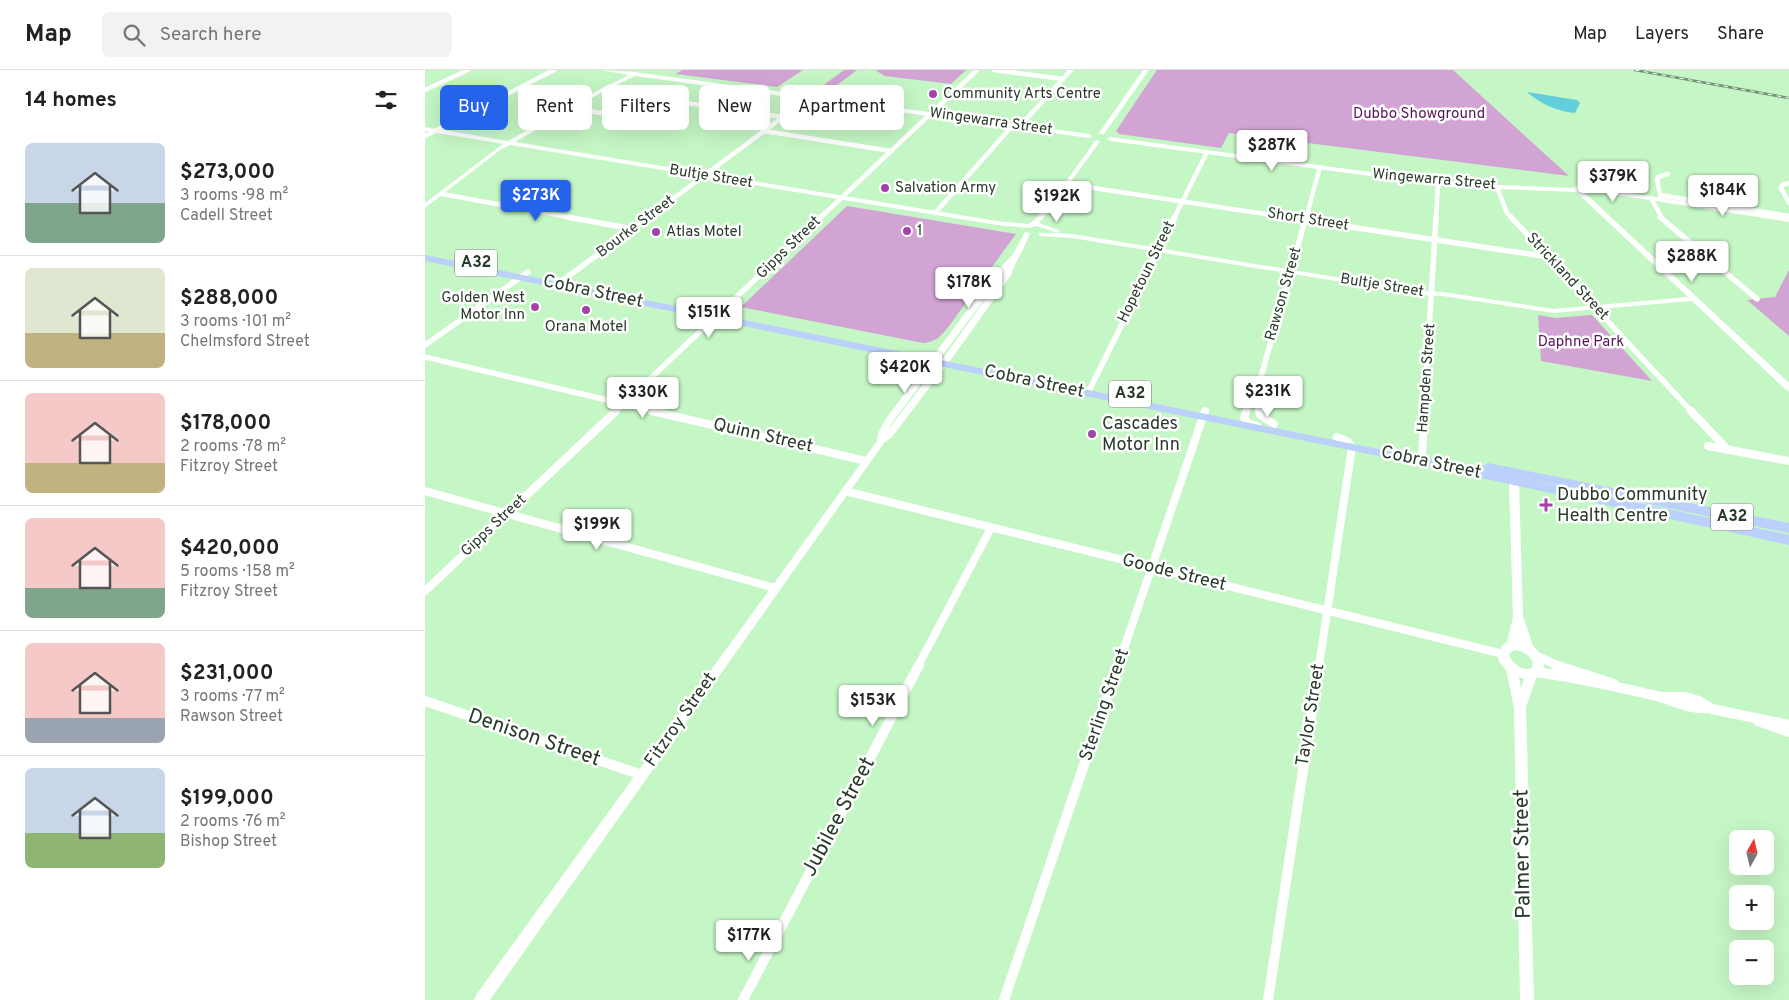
<!DOCTYPE html>
<meta charset="utf-8">
<style>
:root{--surface:#fff;--page:#f2f2f2;--text:#222;--muted:#767676;--line:#e0e0e0;--accent:#2563eb}
body{margin:0;font-family:Overpass,sans-serif;background:var(--page);color:var(--text);height:100vh;display:flex;flex-direction:column;font-size:19px;white-space:nowrap}
*{box-sizing:border-box;margin:0}
p{font-size:16px;color:var(--muted)}
.icon{flex:none;width:28px;height:28px;fill:none;stroke:currentColor;stroke-width:2;stroke-linecap:round;stroke-linejoin:round}
.map{position:relative;flex:1;overflow:hidden}
.sheet{display:flex;flex-direction:column;background:var(--surface);width:425px}
.sheet>*{flex:none}
.hud{position:absolute;left:15px;top:15px;width:475px;height:45px;display:flex;gap:10px}
.needle{width:32px;rotate:8deg}
.tools{position:absolute;left:1304px;top:760px;display:grid;gap:10px}
.tools a{display:grid;place-items:center;width:45px;height:45px;border-radius:8px;background:var(--surface);box-shadow:0 5px 20px #0002;font-size:25px}
.price{position:absolute;translate:-50% -42px;padding:0 11px;border-radius:5px;background:#fff;color:#222;font-size:16px;line-height:32px;filter:drop-shadow(0 1px 2px #0008)}
.price::after{content:'';position:absolute;left:50%;top:30px;width:15px;height:11px;margin-left:-8px;background:inherit;clip-path:polygon(0 0,100% 0,50% 100%)}
.price.active{background:var(--accent);color:#fff}
ul{padding:0;list-style:none}
li{display:flex;align-items:center;gap:15px;height:125px;padding:0 25px}
li+li{border-top:1px solid var(--line)}
li span{display:grid;place-items:center;flex:none;width:140px;height:100px;border-radius:8px;color:#555}
li>.icon{margin-inline-start:auto}
span .icon{width:60px;height:60px;fill:#fffc;stroke-width:1}
li b{font-size:21px}
h2{display:flex;justify-content:space-between;align-items:center;height:60px;padding:0 25px;font-size:21px}
.pill{padding:0 18px;border-radius:8px;background:var(--surface);box-shadow:0 5px 20px #0002;font-size:18px;line-height:45px}
.pill.active{background:var(--accent);color:#fff}
header{display:flex;align-items:center;gap:30px;box-sizing:border-box;height:70px;padding:0 25px;background:var(--surface);border-bottom:1px solid var(--line)}
header strong{font-size:24px}
nav{display:flex;gap:28px;margin-inline-start:auto;font-size:18px}
.search{width:350px;height:45px;background:var(--page);display:flex;align-items:center;gap:12px;box-sizing:border-box;padding:0 18px;border-radius:8px;color:var(--muted);font-size:19px}
main{display:flex;flex:1;min-height:0}
.map>svg:first-child{display:block}
.green{fill:#d2a4d4}
.water{fill:#61cfdb}
.lines{fill:none;stroke-linecap:round;stroke-linejoin:round}
.minor-far3{stroke:#fff;stroke-width:4.5}
.minor-far2{stroke:#fff;stroke-width:5.5}
.minor-far1{stroke:#fff;stroke-width:8}
.minor{stroke:#fff;stroke-width:10}
.tertiary{fill:#fff;fill-rule:evenodd}
.trunk{fill:#bbd0fa;fill-rule:evenodd}
.rail-casing{stroke:#719372;stroke-width:2.5}
.rail{stroke:#fff;stroke-width:1;stroke-dasharray:4.5;stroke-linecap:butt}
.poi-dot{fill:#a343aa;stroke:#fff;stroke-width:2}
.labels{text-anchor:middle;dominant-baseline:central;stroke-width:5;stroke-linejoin:round;paint-order:stroke}
.far-poi-label{font-size:15px;fill:#283c29;stroke:#fff;text-anchor:start}
.far-park-label{font-size:15px;fill:#56145b;stroke:#fff}
.far-street-label{font-size:15px;fill:#283c29;stroke:#fff}
.shield{fill:#fff;stroke:#687669;stroke-width:1}
.shield-label{font-size:16px;font-weight:bold;fill:#283c29}
.street-label{font-size:18px;fill:#283c29;stroke:#fff}
.poi-label{font-size:18px;fill:#283c29;stroke:#fff;text-anchor:start}
.near-street-label{font-size:21px;fill:#283c29;stroke:#fff}
</style>
<header>
<strong>Map</strong>
<div class="search"><svg class="icon" aria-label="search" viewBox="0 0 24 24"><circle cx="10" cy="10" r="6"/><path d="M15 15l6 6"/></svg>Search here</div>
<nav><a>Map</a><a>Layers</a><a>Share</a></nav>
</header>
<main>
<section class="sheet">
<h2>14 homes<svg class="icon" aria-label="filters" viewBox="0 0 24 24"><path d="M4 7h16M4 17h16"/><circle cx="9" cy="7" r="2"/><circle cx="15" cy="17" r="2"/></svg></h2>
<ul>
<li><span style="background:linear-gradient(#c9d6e8 60%,#7fa58c 0)"><svg class="icon" aria-label="home" viewBox="0 0 24 24"><path d="M3 11l9-7 9 7M6 9v11h12V9"/></svg></span><div><b>$273,000</b><p>3 rooms · 98 m²</p><p>Cadell Street</p></div></li>
<li><span style="background:linear-gradient(#dfe7d0 65%,#c2b280 0)"><svg class="icon" aria-label="home" viewBox="0 0 24 24"><path d="M3 11l9-7 9 7M6 9v11h12V9"/></svg></span><div><b>$288,000</b><p>3 rooms · 101 m²</p><p>Chelmsford Street</p></div></li>
<li><span style="background:linear-gradient(#f6c9c9 70%,#c2b280 0)"><svg class="icon" aria-label="home" viewBox="0 0 24 24"><path d="M3 11l9-7 9 7M6 9v11h12V9"/></svg></span><div><b>$178,000</b><p>2 rooms · 78 m²</p><p>Fitzroy Street</p></div></li>
<li><span style="background:linear-gradient(#f6c9c9 70%,#7fa58c 0)"><svg class="icon" aria-label="home" viewBox="0 0 24 24"><path d="M3 11l9-7 9 7M6 9v11h12V9"/></svg></span><div><b>$420,000</b><p>5 rooms · 158 m²</p><p>Fitzroy Street</p></div></li>
<li><span style="background:linear-gradient(#f6c9c9 75%,#9aa5b1 0)"><svg class="icon" aria-label="home" viewBox="0 0 24 24"><path d="M3 11l9-7 9 7M6 9v11h12V9"/></svg></span><div><b>$231,000</b><p>3 rooms · 77 m²</p><p>Rawson Street</p></div></li>
<li><span style="background:linear-gradient(#c9d6e8 65%,#8fb573 0)"><svg class="icon" aria-label="home" viewBox="0 0 24 24"><path d="M3 11l9-7 9 7M6 9v11h12V9"/></svg></span><div><b>$199,000</b><p>2 rooms · 76 m²</p><p>Bishop Street</p></div></li>
</ul>
</section>
<div class="map">
<svg width="1364" height="930" viewBox="0 0 1364 930">
<rect width="100%" height="100%" fill="#c5f6c5"/>
<g class="green">
<path d="M257,0H378L352,17L251,4Z"/>
<path d="M419,0H432L400,24L389,22Z"/>
<path d="M450,0H541L526,14L460,6Z"/>
<path d="M732,0H1028L1144,106L804,63L796,78L694,64L691,61Z"/>
<path d="M422,136L591,164L524,256C516,266 511,272 498,273L316,237Z"/>
<path d="M1364,200V266L1322,230L1350,227Z"/>
<path d="M1113,245L1130,248L1167,245L1227,311L1116,291Z"/>
</g>
<path class="water" d="M1102,22L1152,30L1155,33L1150,43C1133,42 1114,33 1102,22Z"/>
<g class="lines">
<g class="minor-far3">
<path d="M569,0L638,9"/>
<path d="M0,20L43,0"/>
<path d="M144,38L228,51L237,49L261,33L358,47"/>
<path d="M595,56L646,0"/>
<path d="M339,61L466,81"/>
<path d="M0,66L129,0"/>
<path d="M1364,113L1357,115L1356,118L1364,133"/>
<path d="M642,114L867,148"/>
<path d="M1072,117L1082,143L1087,148"/>
<path d="M17,124L149,148"/>
<path d="M1235,125L1364,146"/>
<path d="M1226,128L1237,148"/>
<path d="M1236,129L1232,110L1233,107L1243,104"/>
<path d="M510,143L588,55"/>
<path d="M222,148L385,27"/>
<path d="M395,148L552,0"/>
<path d="M749,148L782,82"/>
<path d="M881,148L895,97"/>
<path d="M1011,148L1013,113"/>
</g>
<g class="minor-far2">
<path d="M142,147L208,159"/>
<path d="M859,147L1124,187"/>
<path d="M1086,147L1267,342"/>
<path d="M1235,147L1332,229"/>
<path d="M133,214L223,147"/>
<path d="M0,275L103,202"/>
<path d="M0,287L233,342"/>
<path d="M832,321L835,342"/>
<path d="M663,323L750,147"/>
<path d="M190,342L396,147"/>
<path d="M821,342L832,321L881,147"/>
<path d="M999,342L1011,147"/>
</g>
<g class="minor-far1">
<path d="M227,341L441,391"/>
<path d="M821,341L819,348L823,353L832,356"/>
<path d="M834,341L835,345L849,354"/>
<path d="M1266,341L1302,379"/>
<path d="M1283,376L1364,391"/>
<path d="M997,383L1000,341"/>
<path d="M0,421L350,518"/>
<path d="M420,421L1078,584"/>
<path d="M0,521L191,341"/>
<path d="M1110,585L1134,596"/>
<path d="M493,596L566,458"/>
<path d="M693,596L780,341"/>
<path d="M894,596L927,377L923,372L912,367"/>
</g>
<g class="minor">
<path d="M1130,595L1189,614"/>
<path d="M1110,602C1151,607 1192,617 1232,626C1250,631 1264,640 1284,638"/>
<path d="M1235,627H1260L1274,631L1287,639L1364,655"/>
<path d="M0,631L217,705"/>
<path d="M1333,651L1364,662"/>
<path d="M318,930L494,595"/>
<path d="M579,930L693,595"/>
<path d="M843,930L894,595"/>
</g>
<g class="tertiary">
<path d="M175,0L210,2L664,64L667,66L664,68L210,6L181,20L90,72L572,151L603,154C617,149 658,87 670,71L672,70L675,72L674,73L623,143L614,153L634,160L635,161L632,163L647,164L996,221L1018,222L1128,239L1263,227L1151,122L1026,117L685,71L682,69L685,67L1026,113L1148,118L1151,116L1155,118L1179,119L1364,148V152L1179,123L1159,122L1364,313V321L1361,320L1267,231L1128,243L1018,226L996,225L647,168L616,166L614,165V163H632L612,156L603,158L572,155L85,75L75,80L0,138V133L78,74L0,61V57L83,71L177,18L204,5Z"/>
<path d="M718,0H724L679,64H675L674,63Z"/>
<path d="M600,162L605,163C600,178 591,190 586,205L533,280L467,367L459,373L65,930H49L51,925L452,371L453,363L460,350L571,202L588,184ZM579,203L527,276L463,360L467,353Z"/>
<path d="M1089,409L1094,412L1098,546L1108,576L1113,581L1120,592L1116,605L1112,606L1101,637L1109,930H1095L1089,638L1081,600L1074,592L1072,584L1077,576L1082,572L1088,547L1084,412ZM1089,580C1098,581 1103,584 1108,592L1107,598C1098,602 1086,593 1084,584ZM1094,607L1099,609L1096,618Z"/>
</g>
<path class="trunk" d="M0,185L1061,401L1057,397L1063,393L1364,453V463L1083,405L1364,465V475L978,391L0,191Z"/>
<g class="rail-casing">
<path id="rail" d="M1210,0L1364,28"/>
</g>
<use href="#rail" class="rail"/>
</g>
<g class="poi-dot">
<circle cx="508" cy="24" r="5"/>
<circle cx="460" cy="118" r="5"/>
<circle cx="482" cy="161" r="5"/>
<circle cx="231" cy="162" r="5"/>
<circle cx="110" cy="237" r="5"/>
<circle cx="161" cy="240" r="5"/>
<circle cx="667" cy="364" r="5"/>
<path d="M1118.5 427.5h5v5h5v5h-5v5h-5v-5h-5v-5h5z"/>
</g>
<g class="labels">
<g class="far-poi-label">
<text x="518" y="24">Community Arts Centre</text>
<text x="470" y="118">Salvation Army</text>
<text x="492" y="161">1</text>
<text x="241" y="162">Atlas Motel</text>
<text x="100" y="228" text-anchor="end">Golden West<tspan x="100" dy="17">Motor Inn</tspan></text>
<text x="161" y="257" text-anchor="middle">Orana Motel</text>
</g>
<g class="far-park-label">
<text x="994" y="44">Dubbo Showground</text>
<text x="1156" y="272">Daphne Park</text>
</g>
<g class="far-street-label">
<text transform="translate(566 52) rotate(8)">Wingewarra Street</text>
<text transform="translate(286 107) rotate(9)">Bultje Street</text>
<text transform="translate(1009 110) rotate(5)">Wingewarra Street</text>
<text transform="translate(883 150) rotate(9)">Short Street</text>
<text transform="translate(211 157) rotate(-37)">Bourke Street</text>
<text transform="translate(364 178) rotate(-44)">Gipps Street</text>
<text transform="translate(722 202) rotate(-64)">Hopetoun Street</text>
<text transform="translate(1142 207) rotate(47)">Strickland Street</text>
<text transform="translate(957 216) rotate(9)">Bultje Street</text>
<text transform="translate(859 224) rotate(-74)">Rawson Street</text>
<text transform="translate(1002 308) rotate(-86)">Hampden Street</text>
<text transform="translate(69 456) rotate(-43)">Gipps Street</text>
</g>
<g class="shield">
<rect x="30" y="179.5" width="42" height="27" rx="4"/>
<rect x="684" y="310.5" width="42" height="27" rx="4"/>
<rect x="1286" y="433.5" width="42" height="27" rx="4"/>
</g>
<g class="shield-label">
<text x="51" y="193">A32</text>
<text x="705" y="324">A32</text>
<text x="1307" y="447">A32</text>
</g>
<g class="street-label">
<text transform="translate(168 222) rotate(12)">Cobra Street</text>
<text transform="translate(609 312) rotate(12)">Cobra Street</text>
<text transform="translate(338 366) rotate(13)">Quinn Street</text>
<text transform="translate(1006 393) rotate(12)">Cobra Street</text>
<text transform="translate(749 503) rotate(14)">Goode Street</text>
<text transform="translate(680 635) rotate(-71)">Sterling Street</text>
<text transform="translate(886 645) rotate(-81)">Taylor Street</text>
<text transform="translate(256 650) rotate(-55)">Fitzroy Street</text>
</g>
<g class="poi-label">
<text x="677" y="354">Cascades<tspan x="677" dy="21">Motor Inn</tspan></text>
<text x="1132" y="425">Dubbo Community<tspan x="1132" dy="21">Health Centre</tspan></text>
</g>
<g class="near-street-label">
<text transform="translate(109 668) rotate(19)">Denison Street</text>
<text transform="translate(414 747) rotate(-62)">Jubilee Street</text>
<text transform="translate(1098 784) rotate(-91)">Palmer Street</text>
</g>
</g>
</svg>
<div class="tools">
<a><svg class="needle" viewBox="-14 -14 28 28"><path d="M0-13l5 13h-10z" fill="#e53935"/><path d="M0 13l5-13h-10z" fill="#767676"/></svg></a>
<a>+</a>
<a>−</a>
</div>
<b class="price" style="left:847px;top:102px">$287K</b>
<b class="price" style="left:1188px;top:133px">$379K</b>
<b class="price" style="left:1298px;top:147px">$184K</b>
<b class="price active" style="left:111px;top:152px">$273K</b>
<b class="price" style="left:632px;top:153px">$192K</b>
<b class="price" style="left:1267px;top:213px">$288K</b>
<b class="price" style="left:544px;top:239px">$178K</b>
<b class="price" style="left:284px;top:269px">$151K</b>
<b class="price" style="left:480px;top:324px">$420K</b>
<b class="price" style="left:843px;top:348px">$231K</b>
<b class="price" style="left:218px;top:349px">$330K</b>
<b class="price" style="left:172px;top:481px">$199K</b>
<b class="price" style="left:448px;top:657px">$153K</b>
<b class="price" style="left:324px;top:892px">$177K</b>
<div class="hud">
<a class="pill active">Buy</a>
<a class="pill">Rent</a>
<a class="pill">Filters</a>
<a class="pill">New</a>
<a class="pill">Apartment</a>
</div>
</div>
</main>
